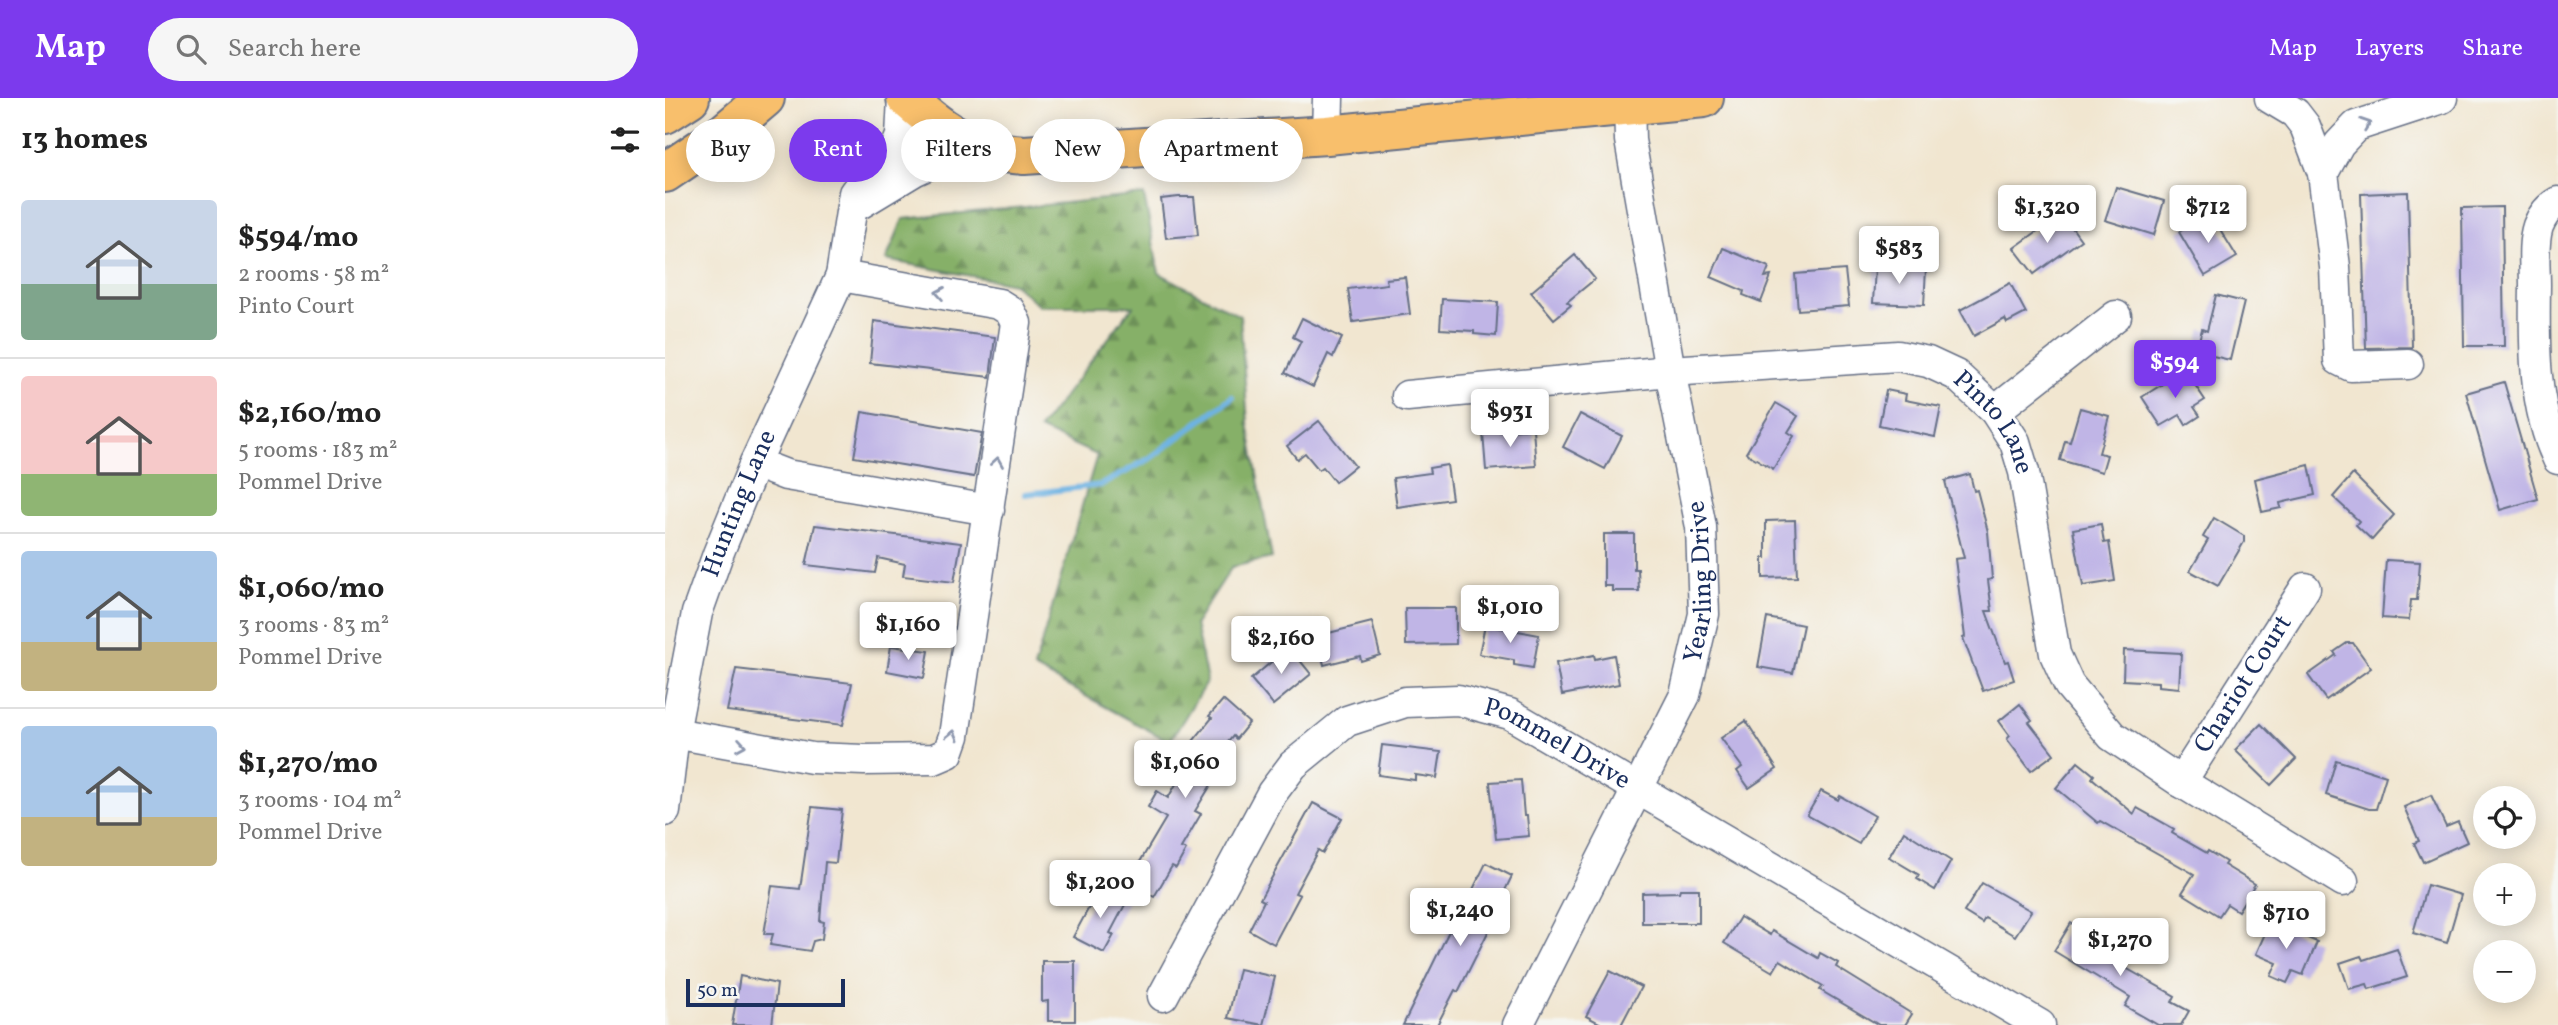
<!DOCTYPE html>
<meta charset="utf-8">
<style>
:root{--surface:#fff;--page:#f6f6f6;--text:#222;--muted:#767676;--line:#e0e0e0;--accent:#7c3aed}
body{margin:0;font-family:Vollkorn,serif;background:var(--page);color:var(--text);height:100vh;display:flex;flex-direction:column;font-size:26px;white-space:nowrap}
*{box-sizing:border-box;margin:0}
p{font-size:23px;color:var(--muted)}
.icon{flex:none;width:38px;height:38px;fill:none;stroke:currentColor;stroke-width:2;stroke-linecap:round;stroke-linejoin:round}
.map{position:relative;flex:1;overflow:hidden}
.details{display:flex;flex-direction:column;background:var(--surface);width:665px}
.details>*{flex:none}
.guide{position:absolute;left:21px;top:21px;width:665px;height:63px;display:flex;gap:14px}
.controls{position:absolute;left:1808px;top:688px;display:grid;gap:14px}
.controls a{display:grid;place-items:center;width:63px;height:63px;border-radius:50%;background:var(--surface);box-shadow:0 4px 18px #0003;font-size:35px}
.scale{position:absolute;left:21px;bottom:18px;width:159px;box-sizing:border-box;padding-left:7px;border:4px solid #1b2f5e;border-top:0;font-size:19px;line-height:24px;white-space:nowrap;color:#1b2f5e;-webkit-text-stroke:5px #f6f6f2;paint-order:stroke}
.price{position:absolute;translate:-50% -60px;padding:0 16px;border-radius:7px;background:#fff;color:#222;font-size:23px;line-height:46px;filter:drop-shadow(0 2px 4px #0008)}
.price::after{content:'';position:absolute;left:50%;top:42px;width:21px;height:16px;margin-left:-10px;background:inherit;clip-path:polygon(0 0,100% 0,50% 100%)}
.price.active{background:var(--accent);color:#fff}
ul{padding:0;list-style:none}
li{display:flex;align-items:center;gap:21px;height:175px;padding:0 21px}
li+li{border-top:2px solid var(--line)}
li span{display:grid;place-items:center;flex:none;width:196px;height:140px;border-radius:7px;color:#555}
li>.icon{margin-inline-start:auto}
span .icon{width:84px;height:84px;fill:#fffc;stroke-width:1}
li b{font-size:30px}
h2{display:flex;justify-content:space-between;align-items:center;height:84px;padding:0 21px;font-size:30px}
.pill{padding:0 24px;border-radius:32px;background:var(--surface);box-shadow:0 4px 18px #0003;font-size:24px;line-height:63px}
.pill.active{background:var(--accent);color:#fff}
header{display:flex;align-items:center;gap:42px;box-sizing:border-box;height:98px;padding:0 35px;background:var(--accent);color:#fff}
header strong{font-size:33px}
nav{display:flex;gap:38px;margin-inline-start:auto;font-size:24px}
.search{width:490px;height:63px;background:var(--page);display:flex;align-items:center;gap:18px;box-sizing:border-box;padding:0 24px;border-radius:38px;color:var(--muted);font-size:26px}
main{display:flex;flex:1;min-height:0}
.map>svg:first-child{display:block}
.forest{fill:url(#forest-firs);stroke:#507063;stroke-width:2}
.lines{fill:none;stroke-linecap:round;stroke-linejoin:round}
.stream{stroke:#6db3e3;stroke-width:6}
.building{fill:#c0b5e6}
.minor-casing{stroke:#666f86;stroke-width:33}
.major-casing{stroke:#666f86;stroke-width:42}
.minor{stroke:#fff;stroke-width:30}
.major{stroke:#f8bf6c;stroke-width:38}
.oneway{stroke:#8d97ae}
.labels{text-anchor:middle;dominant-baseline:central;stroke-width:6;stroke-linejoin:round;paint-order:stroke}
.street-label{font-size:26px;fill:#1b2f5e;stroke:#f6f6f2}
</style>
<header>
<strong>Map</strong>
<div class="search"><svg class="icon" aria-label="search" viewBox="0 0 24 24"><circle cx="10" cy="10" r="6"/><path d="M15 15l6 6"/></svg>Search here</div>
<nav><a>Map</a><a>Layers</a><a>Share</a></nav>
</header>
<main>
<section class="details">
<h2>13 homes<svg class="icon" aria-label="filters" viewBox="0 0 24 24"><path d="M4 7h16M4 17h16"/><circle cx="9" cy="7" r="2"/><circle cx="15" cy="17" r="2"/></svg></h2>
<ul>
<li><span style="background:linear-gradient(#c9d6e8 60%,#7fa58c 0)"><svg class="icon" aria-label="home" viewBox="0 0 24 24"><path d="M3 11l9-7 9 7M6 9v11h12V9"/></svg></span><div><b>$594/mo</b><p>2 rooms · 58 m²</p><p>Pinto Court</p></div></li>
<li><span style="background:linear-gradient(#f6c9c9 70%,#8fb573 0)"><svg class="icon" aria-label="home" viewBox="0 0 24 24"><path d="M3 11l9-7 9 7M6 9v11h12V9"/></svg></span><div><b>$2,160/mo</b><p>5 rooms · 183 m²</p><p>Pommel Drive</p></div></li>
<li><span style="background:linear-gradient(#a9c7e8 65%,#c2b280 0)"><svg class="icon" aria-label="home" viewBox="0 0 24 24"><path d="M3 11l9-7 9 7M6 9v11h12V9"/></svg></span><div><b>$1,060/mo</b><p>3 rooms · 83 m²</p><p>Pommel Drive</p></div></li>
<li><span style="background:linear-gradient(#a9c7e8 65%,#c2b280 0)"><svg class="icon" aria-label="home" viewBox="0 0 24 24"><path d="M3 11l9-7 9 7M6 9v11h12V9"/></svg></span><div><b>$1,270/mo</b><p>3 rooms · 104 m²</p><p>Pommel Drive</p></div></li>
</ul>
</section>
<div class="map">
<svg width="1893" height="927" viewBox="0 0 1893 927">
<defs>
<pattern id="forest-firs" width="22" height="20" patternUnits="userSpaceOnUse" patternTransform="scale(1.75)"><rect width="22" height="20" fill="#86b068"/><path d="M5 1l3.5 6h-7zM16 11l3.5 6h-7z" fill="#6d9059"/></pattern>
</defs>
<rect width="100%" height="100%" fill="#f6f6f2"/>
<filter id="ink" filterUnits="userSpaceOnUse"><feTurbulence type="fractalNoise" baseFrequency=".0143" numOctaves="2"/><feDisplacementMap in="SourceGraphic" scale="14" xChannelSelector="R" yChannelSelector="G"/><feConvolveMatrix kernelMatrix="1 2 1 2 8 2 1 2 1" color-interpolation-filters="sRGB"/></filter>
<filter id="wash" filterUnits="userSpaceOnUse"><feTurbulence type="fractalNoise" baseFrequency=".00686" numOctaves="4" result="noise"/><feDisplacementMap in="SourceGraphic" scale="28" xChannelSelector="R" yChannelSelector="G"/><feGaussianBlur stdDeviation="1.57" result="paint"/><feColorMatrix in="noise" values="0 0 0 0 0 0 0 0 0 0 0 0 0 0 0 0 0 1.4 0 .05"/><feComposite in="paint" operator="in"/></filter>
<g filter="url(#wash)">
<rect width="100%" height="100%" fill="#f1e6d0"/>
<path class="forest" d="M479,97L494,175L575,218L583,325L607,460L567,469L530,526L542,583L505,644L369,570L432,357L374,331L468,208H375L349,186L221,162L238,121Z"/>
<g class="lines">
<path class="stream" d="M360,396L436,387L484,361L567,299"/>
</g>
<g id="blocks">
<g class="building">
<path d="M1451,89L1499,103L1489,137L1440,122Z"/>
<path d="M1743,94L1747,249L1701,250L1696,96Z"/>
<path d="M514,99H529L533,137L501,140L496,101Z"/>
<path d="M1837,109L1839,248H1799L1797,110Z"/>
<path d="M1545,115L1572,159L1540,178L1514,134Z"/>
<path d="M1400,120L1416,142L1369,176L1349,150L1381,127L1384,131Z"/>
<path d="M1058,150L1104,169L1100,179L1106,178L1096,204L1078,197L1079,193L1046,179Z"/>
<path d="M910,157L930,181L902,204L906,207L889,221L866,194Z"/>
<path d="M1210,169L1261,171L1259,207L1208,205Z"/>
<path d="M1180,172L1184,208L1133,212L1130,176Z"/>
<path d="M740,179L745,216L688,224L683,191L722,186L721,181Z"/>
<path d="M1345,185L1361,215L1342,225L1340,221L1309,238L1295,212Z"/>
<path d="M1551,197L1579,204L1565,262L1531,254L1537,231L1542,233Z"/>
<path d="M777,201L833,204L831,238L809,236V233L775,231Z"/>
<path d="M637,220L677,240L668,259L663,256L648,289L620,275L636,243L628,239Z"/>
<path d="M209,223L330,239L325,279L205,265Z"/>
<path d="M1520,272L1540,302L1529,309L1535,318L1521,327L1515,317L1496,328L1477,299Z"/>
<path d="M1839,284L1873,401L1835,412L1801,295Z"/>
<path d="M1221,292L1241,296L1240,302L1276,309L1270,339L1214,327Z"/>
<path d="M1111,305L1133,318L1123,334L1129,338L1108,371L1081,355Z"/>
<path d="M1415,310L1444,318L1434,355L1442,357L1437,374L1395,362L1400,343L1405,344Z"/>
<path d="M197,314L317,335L309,379L189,359Z"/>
<path d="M915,316L957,338L940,371L898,349Z"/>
<path d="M654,323L690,368L670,384L658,369L654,372L640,355L632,361L622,348Z"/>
<path d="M868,331L871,368L821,372L818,335Z"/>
<path d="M782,367L787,401L732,409L728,380L765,375L764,370Z"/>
<path d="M1644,367L1650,397L1615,405L1616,410L1597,414L1590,381Z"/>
<path d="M1305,376L1309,393L1312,392L1323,434L1327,481L1323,482L1327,513H1321L1340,564L1343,563L1349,582L1318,593L1298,540L1300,539L1290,461L1299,460L1280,383Z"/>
<path d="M1688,376L1729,417L1707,442L1691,427L1694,423L1668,399Z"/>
<path d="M1549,420L1579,438V444L1553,488L1525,473L1543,442L1538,439Z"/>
<path d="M1130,422L1132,479L1098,480V460H1101V423Z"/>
<path d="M1436,426L1439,445L1444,444L1450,483L1418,488L1408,431Z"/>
<path d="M150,427L296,445L289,484L238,478L240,466L213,460L210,475L141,467Z"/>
<path d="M939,436H969V471H973L974,493H947V488H939Z"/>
<path d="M1721,462L1755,464L1752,502H1746L1744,522L1717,520Z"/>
<path d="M740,510H791V546L741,547Z"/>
<path d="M1102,520L1138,527L1128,575L1093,569Z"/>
<path d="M707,524L715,557L696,563L695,558L659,567L652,538Z"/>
<path d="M820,527L874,537L868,570L849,567V562L814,556Z"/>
<path d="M1682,545H1688L1706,570L1661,602L1643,577L1671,557L1669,554Z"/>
<path d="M226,548L264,553L259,580L222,573Z"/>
<path d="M624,549L646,576L608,607L586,581Z"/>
<path d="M1459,552L1516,555L1514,590L1493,588V584L1458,582Z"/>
<path d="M929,557L930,561L949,557L954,586L897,597L891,565Z"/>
<path d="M71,571L187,585L178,627L62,613Z"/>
<path d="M558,602L584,625L571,641L568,638L538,675L549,682L530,713L536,716L516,750L521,752L511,770L507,768L489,799L463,784L501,720L483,709L492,693L503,700L530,653L524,648L547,620L544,618Z"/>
<path d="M1355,606L1367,622L1364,624L1389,656L1366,673L1342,641L1345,638L1334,623Z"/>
<path d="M1081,623L1112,671L1084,690L1072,673L1077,669L1056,640Z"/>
<path d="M1596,626L1631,661L1606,687L1570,652Z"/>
<path d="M717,647L776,654L772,680L750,677V682L713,677Z"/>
<path d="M1671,662L1721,678L1711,711H1704L1661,697Z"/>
<path d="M1413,664L1429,677L1427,680L1469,716L1472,710L1509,731L1507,735L1542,755L1543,753L1561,764L1559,767L1590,786L1573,813L1562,806L1554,818L1517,795L1529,776L1435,723L1433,725L1391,690Z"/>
<path d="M856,682L859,718H862L864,738L831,741L825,684Z"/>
<path d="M1156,693L1173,702L1175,698L1210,718L1194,746L1142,717Z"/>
<path d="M1766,697L1781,729L1793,724L1802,744L1758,764L1749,745L1754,743L1739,709Z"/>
<path d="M648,705L677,720L658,755L653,752L630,795L635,797L609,846L584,832L599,803L595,801Z"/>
<path d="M147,709L177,712L171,765L160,764L155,823L159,824L157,841L148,843L145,853L105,847L108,836H99L107,788L135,791Z"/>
<path d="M1239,733L1286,763L1270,792L1252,781L1254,777L1224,759Z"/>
<path d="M821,765L847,778L831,811L835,814L827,831L825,830L793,894L790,892L772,927H738L784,833L787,834Z"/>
<path d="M1317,785L1366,813L1350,838L1320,820L1317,825L1299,814Z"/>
<path d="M1762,787L1796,797L1782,845L1748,835Z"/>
<path d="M435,789L462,803L445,835L449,837L439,855L408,839Z"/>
<path d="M1015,791H1034V825H977V795L1014,794Z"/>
<path d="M1075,819L1105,837L1107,833L1153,860L1155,855L1173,865L1171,869L1247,916L1240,927H1214L1155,892L1158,888L1115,862L1108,874L1059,845Z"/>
<path d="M1605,824L1652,844L1638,877L1628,873L1622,885L1606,878L1612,865L1591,856Z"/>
<path d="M1406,825L1441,846L1438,851L1455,861L1452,865L1510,898L1507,904L1524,913L1516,927H1493L1460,908L1465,899L1389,853Z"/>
<path d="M1732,851L1742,879L1704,891L1702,886L1684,891L1675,865L1696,858L1698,862Z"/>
<path d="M377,863H410V923H383V903L377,904Z"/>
<path d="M574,871L610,879L598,927L563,920Z"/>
<path d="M945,873L976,889L956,927H938L921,918Z"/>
<path d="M75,878L112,886L107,927H67Z"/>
</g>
</g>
</g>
<g filter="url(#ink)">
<use href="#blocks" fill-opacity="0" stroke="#666f86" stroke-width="2"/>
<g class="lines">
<g class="minor-casing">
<g id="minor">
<path d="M1605,0L1630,15L1640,28L1658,75L1670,169L1674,262L1686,268L1743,266"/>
<path d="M662,37L663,0"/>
<path d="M1658,75L1674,46L1691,28L1777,0"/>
<path d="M1893,104C1884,109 1877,118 1873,128C1867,146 1870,168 1870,187C1869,245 1868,308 1893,361"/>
<path d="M196,105L249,73L275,61L321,52"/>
<path id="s1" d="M742,298L1005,273L1233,258L1263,264L1291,277L1330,313L1350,344L1359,374L1390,556L1404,587L1447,638L1516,684L1678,783"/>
<path d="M1330,313L1451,218"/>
<path d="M90,365L121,377L324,412"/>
<path d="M9,635L147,660L199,662L269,661L283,655L289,638L351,225L345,213L334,206L176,178"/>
<path id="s2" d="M1516,684L1640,490"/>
<path id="s3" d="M0,713L9,635L32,515L53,456L90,365L176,178L189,95L202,80L227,60L236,38L238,0"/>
<path id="s4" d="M498,898L607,695L628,667L682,623L740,604L793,602L845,616L1375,927"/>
<path id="s5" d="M853,927L1020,597L1039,516L1036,429L1005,273L965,42L964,0"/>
</g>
</g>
<g class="major-casing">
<g id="major">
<path d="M241,0C264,20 290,42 320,51C332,55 347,56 359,57L662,37L1039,0"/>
<path d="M0,16L25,0"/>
<path d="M0,75L59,35L100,0"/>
</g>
</g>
<use href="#minor" class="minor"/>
<use href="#major" class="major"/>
</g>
<defs><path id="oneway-chevron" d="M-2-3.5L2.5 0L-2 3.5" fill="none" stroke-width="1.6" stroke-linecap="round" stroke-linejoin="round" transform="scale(1.75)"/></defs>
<g class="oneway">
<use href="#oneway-chevron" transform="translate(1701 26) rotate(-19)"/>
<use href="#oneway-chevron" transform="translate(275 195) rotate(-170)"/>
<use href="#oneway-chevron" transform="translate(332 364) rotate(-81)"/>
<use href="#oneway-chevron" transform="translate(288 637) rotate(-76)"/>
<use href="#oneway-chevron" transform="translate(76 647) rotate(10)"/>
</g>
</g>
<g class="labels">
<g class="street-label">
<text stroke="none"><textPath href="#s1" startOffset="616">Pinto Lane</textPath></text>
<text stroke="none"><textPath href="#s3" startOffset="318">Hunting Lane</textPath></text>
<text stroke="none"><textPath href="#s5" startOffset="485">Yearling Drive</textPath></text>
<text stroke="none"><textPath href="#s2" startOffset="116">Chariot Court</textPath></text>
<text stroke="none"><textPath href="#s4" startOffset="558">Pommel Drive</textPath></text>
</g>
</g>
</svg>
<div class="controls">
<a><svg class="icon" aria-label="locate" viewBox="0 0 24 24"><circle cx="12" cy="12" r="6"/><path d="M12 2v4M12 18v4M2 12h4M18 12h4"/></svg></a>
<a>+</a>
<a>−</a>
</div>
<div class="scale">50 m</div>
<b class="price" style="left:1382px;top:147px">$1,320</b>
<b class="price" style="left:1543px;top:147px">$712</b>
<b class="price" style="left:1234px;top:188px">$583</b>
<b class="price active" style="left:1510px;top:302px">$594</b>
<b class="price" style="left:845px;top:351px">$931</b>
<b class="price" style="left:845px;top:547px">$1,010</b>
<b class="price" style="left:243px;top:564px">$1,160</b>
<b class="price" style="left:616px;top:578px">$2,160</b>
<b class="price" style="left:520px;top:702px">$1,060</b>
<b class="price" style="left:435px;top:822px">$1,200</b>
<b class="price" style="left:795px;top:850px">$1,240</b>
<b class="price" style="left:1621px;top:853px">$710</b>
<b class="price" style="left:1455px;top:880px">$1,270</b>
<div class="guide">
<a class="pill">Buy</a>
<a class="pill active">Rent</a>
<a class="pill">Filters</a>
<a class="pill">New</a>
<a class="pill">Apartment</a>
</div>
</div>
</main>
